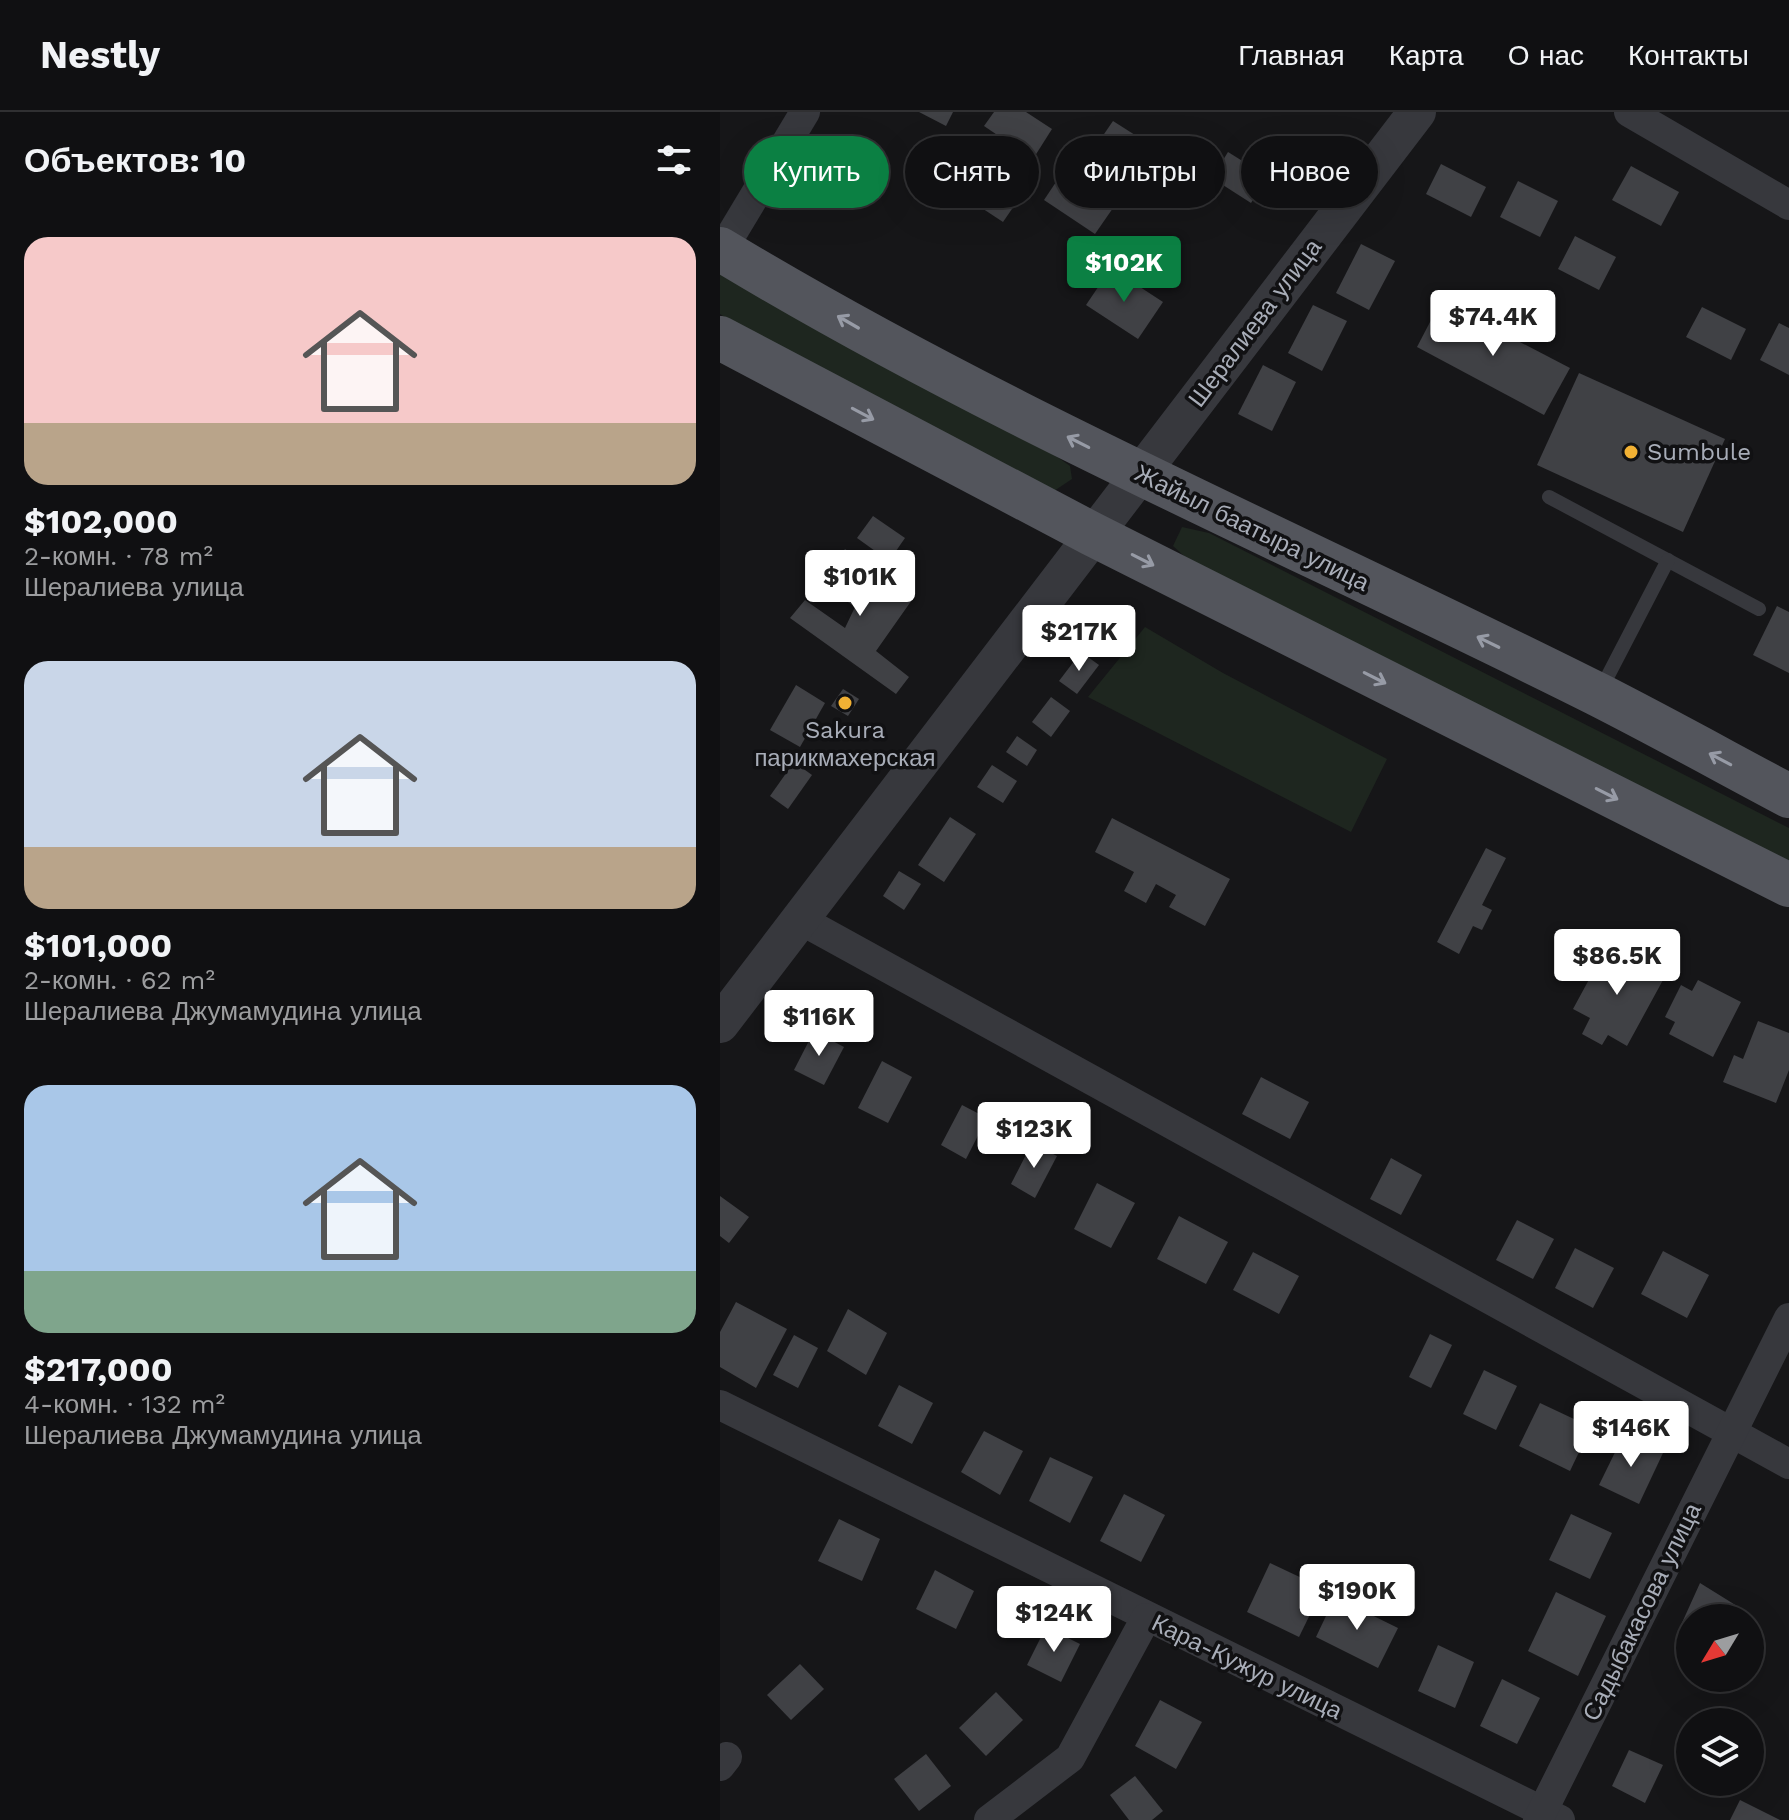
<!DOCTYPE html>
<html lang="ru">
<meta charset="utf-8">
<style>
:root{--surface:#101012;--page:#1e1e20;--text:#f1f3f6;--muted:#9c9d9f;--line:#303032;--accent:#0b8043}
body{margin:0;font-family:"Work Sans",sans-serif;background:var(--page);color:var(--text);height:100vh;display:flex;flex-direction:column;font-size:30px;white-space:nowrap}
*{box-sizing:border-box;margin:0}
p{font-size:26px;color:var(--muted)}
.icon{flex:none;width:44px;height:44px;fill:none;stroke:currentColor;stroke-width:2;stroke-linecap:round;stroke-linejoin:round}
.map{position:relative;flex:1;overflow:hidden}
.drawer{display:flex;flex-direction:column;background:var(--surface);width:720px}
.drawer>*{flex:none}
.guide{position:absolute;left:24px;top:24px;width:760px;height:72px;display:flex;gap:16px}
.needle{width:52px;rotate:232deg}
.controls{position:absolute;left:956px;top:1492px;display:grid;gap:16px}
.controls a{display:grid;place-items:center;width:88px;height:88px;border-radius:50%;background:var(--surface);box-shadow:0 8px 32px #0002,0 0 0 2px var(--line);font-size:40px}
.price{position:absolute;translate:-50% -68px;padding:0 18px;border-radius:8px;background:#fff;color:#222;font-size:26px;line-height:52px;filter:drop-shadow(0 2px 4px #0008)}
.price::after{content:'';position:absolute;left:50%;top:48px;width:24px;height:18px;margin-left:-12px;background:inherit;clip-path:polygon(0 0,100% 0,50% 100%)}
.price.selected{background:var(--accent);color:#fff}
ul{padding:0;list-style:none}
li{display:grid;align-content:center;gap:16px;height:424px;padding:0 24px}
li span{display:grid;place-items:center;height:248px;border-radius:24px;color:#555}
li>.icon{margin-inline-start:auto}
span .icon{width:144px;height:144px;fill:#fffc;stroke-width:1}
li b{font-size:34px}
h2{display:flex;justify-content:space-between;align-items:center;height:96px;padding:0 24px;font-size:34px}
.tag{padding:0 28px;border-radius:36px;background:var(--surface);box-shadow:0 8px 32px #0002,0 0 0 2px var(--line);font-size:28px;line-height:72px}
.tag.selected{background:var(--accent);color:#fff}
header{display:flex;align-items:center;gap:48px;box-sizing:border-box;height:112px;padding:0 40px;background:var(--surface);border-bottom:2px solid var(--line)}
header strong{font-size:38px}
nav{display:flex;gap:44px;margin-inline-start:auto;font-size:28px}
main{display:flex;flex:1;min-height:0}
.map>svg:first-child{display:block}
.green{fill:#1e261f}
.building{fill:#404145}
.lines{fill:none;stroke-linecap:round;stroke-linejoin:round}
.service{stroke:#37383d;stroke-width:14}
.minor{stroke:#37383d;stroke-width:30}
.tertiary{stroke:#37383d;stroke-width:38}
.primary{stroke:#53555c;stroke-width:44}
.oneway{stroke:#979ba6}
.poi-dot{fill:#f2b134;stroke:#111113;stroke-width:3}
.labels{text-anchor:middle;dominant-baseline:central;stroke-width:7;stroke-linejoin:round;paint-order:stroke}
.street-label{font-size:24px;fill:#a8adb8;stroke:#111113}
.poi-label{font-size:24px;fill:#a8adb8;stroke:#111113;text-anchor:start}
</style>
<header>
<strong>Nestly</strong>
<nav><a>Главная</a><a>Карта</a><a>О нас</a><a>Контакты</a></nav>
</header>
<main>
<section class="drawer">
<h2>Объектов: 10<svg class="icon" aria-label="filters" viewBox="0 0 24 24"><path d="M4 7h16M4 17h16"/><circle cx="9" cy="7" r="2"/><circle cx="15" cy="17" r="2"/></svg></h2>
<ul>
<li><span style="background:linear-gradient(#f6c9c9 75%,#b9a48a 0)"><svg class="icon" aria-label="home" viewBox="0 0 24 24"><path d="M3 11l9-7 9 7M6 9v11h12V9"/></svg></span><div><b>$102,000</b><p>2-комн. · 78 m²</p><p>Шералиева улица</p></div></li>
<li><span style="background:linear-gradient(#c9d6e8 75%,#b9a48a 0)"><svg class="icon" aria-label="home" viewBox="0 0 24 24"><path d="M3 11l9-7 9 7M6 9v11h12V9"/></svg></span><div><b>$101,000</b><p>2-комн. · 62 m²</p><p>Шералиева Джумамудина улица</p></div></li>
<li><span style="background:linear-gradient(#a9c7e8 75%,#7fa58c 0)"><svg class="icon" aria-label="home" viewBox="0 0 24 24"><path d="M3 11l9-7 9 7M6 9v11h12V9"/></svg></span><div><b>$217,000</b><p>4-комн. · 132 m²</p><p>Шералиева Джумамудина улица</p></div></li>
</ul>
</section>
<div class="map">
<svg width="1069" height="1708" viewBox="0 0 1069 1708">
<rect width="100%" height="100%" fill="#161618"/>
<g class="green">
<path d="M0,155L329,339L350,354L352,367L334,379L168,296L3,204L0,202Z"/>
<path d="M462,415L489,421L1069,716V752L474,453L453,434Z"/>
<path d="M425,515L503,561L667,647L631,720L368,585Z"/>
</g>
<g class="building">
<path d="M199,0H233L226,14Z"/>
<path d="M274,0H306L332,17L313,47L264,14Z"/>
<path d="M393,9L437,37L414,73L369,44Z"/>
<path d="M508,40L548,65L531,91L492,66Z"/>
<path d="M350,49L402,83L375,122L324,88Z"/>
<path d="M267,52L305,78L283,110L245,85Z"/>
<path d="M721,52L766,75L751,105L706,82Z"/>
<path d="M911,54L959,80L941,114L892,88Z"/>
<path d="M798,69L838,89L820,125L780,105Z"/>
<path d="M855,124L896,145L879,178L838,157Z"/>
<path d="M641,132L675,149L649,198L616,181Z"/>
<path d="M391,156L443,190L418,227L366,193Z"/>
<path d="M721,189L850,256L824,303L697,235Z"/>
<path d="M593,193L627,209L602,259L568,241Z"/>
<path d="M982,195L1026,217L1011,248L966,225Z"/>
<path d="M1059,211L1069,216V263L1040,248Z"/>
<path d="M543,253L576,270L552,319L518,302Z"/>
<path d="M859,261L1005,327L963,420L817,353Z"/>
<path d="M153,404L185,426L169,449L137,426Z"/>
<path d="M125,437L194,485L156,539L189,565L176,582L70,506L85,488L125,516L135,495L101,471Z"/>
<path d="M1057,494L1069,500V561L1033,543Z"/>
<path d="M390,505L408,517L396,534L378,522Z"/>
<path d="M361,540L379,553L357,582L339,569Z"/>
<path d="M76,573L105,591L80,635L50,618Z"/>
<path d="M123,577L139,587L128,604L111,594Z"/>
<path d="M331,585L350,599L331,625L312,610Z"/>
<path d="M297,624L317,638L307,654L286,640Z"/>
<path d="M74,650L92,663L68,697L50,684Z"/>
<path d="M272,653L297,669L283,691L257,675Z"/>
<path d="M230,705L256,722L224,770L198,753Z"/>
<path d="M392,706L510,767L485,814L449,795L456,783L436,772L426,791L404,779L414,760L375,740Z"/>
<path d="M766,736L786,746L762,793L772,798L762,818L753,814L739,842L717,830Z"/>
<path d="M179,759L201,772L184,798L163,784Z"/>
<path d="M910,836L931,848L926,858L943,868L907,934L888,923L882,933L862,922L870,906L853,897L885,838L904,848Z"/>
<path d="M978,868L1021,890L993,945L949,922L955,910L945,905L961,873L972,879Z"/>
<path d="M1038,909L1069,921V958L1056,991L1003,970L1014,943L1023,947Z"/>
<path d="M94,919L124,935L104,973L74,958Z"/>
<path d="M162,949L192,965L168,1011L138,996Z"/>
<path d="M541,965L589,990L570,1027L522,1002Z"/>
<path d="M242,993L267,1006L246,1047L221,1033Z"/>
<path d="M312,1031L337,1044L315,1086L291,1072Z"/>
<path d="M671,1046L702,1063L681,1103L650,1087Z"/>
<path d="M377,1071L415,1091L391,1136L354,1117Z"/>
<path d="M0,1084L29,1105L9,1131L0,1124Z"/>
<path d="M459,1104L508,1130L486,1172L437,1147Z"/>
<path d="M797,1108L834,1127L813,1167L776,1148Z"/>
<path d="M855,1136L894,1156L873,1196L835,1176Z"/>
<path d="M943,1139L989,1163L967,1206L921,1182Z"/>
<path d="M533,1140L579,1164L559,1202L513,1178Z"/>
<path d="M16,1190L67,1217L36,1276L0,1255V1220Z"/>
<path d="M128,1197L167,1221L146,1263L107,1239Z"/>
<path d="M710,1222L732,1233L711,1276L689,1265Z"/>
<path d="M74,1223L98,1236L78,1276L53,1263Z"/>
<path d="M764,1258L797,1274L776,1318L743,1302Z"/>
<path d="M179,1273L213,1291L192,1332L158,1314Z"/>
<path d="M820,1291L871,1315L850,1359L799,1334Z"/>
<path d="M264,1319L303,1339L280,1383L241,1360Z"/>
<path d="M904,1322L943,1341L919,1392L879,1373Z"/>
<path d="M330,1345L373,1365L350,1411L309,1389Z"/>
<path d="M404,1382L445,1403L421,1450L380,1429Z"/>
<path d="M851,1402L892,1421L870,1467L829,1448Z"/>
<path d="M119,1407L160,1427L142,1469L98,1449Z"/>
<path d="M550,1451L603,1476L579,1525L527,1500Z"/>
<path d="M215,1458L254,1479L236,1517L196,1497Z"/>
<path d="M980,1471L1017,1494L1011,1506H970V1531L956,1524Z"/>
<path d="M836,1480L886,1504L858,1564L808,1539Z"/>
<path d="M615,1485L678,1516L658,1556L596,1525Z"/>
<path d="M326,1515L360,1532L341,1570L307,1553Z"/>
<path d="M718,1533L754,1550L735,1596L698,1579Z"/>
<path d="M80,1552L104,1577L71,1608L47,1583Z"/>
<path d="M782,1567L820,1586L797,1632L760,1614Z"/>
<path d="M276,1580L303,1608L266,1644L239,1616Z"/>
<path d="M440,1588L482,1610L456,1657L415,1634Z"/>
<path d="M909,1638L943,1653L925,1691L892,1674Z"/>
<path d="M206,1642L231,1674L199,1699L174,1667Z"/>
<path d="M415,1664L443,1699L432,1708H409L390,1683Z"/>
<path d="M1020,1688L1060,1708H1010Z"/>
</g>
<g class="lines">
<g class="service">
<path d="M829,385L1039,497"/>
<path d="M880,579L948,448"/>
</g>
<g class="minor">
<path d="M909,0L1069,93"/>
<path d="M2,138L85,0"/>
<path d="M81,808L1069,1352"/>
<path d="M0,1293L840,1708"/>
<path d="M0,1654L7,1645"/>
<path d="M269,1708L350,1646L426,1506"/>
<path d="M818,1708L1069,1206"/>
</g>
<path class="tertiary" d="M0,912L697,0"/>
<g class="primary">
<path d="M0,137C281,307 584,435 877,582C942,615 1005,650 1069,684"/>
<path d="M0,226L372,422L1069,773"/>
</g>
</g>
<defs><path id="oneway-shaft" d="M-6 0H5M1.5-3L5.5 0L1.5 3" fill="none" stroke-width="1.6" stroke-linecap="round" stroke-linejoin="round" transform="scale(2)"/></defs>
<g class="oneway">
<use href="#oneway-shaft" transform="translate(128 210) rotate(-150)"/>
<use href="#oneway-shaft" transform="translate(143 302) rotate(28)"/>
<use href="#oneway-shaft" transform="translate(358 330) rotate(-153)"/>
<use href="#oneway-shaft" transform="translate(423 448) rotate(27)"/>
<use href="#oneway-shaft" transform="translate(768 530) rotate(-154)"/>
<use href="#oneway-shaft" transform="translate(655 566) rotate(27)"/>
<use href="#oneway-shaft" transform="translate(1000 647) rotate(-152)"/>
<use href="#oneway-shaft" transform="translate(887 682) rotate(27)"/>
</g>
<g class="poi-dot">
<circle cx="911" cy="340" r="8"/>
<circle cx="125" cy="591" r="8"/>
</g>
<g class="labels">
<g class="street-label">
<text transform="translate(535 211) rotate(-53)">Шералиева улица</text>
<text transform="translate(532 416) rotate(26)">Жайыл баатыра улица</text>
<text transform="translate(922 1500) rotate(-64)">Садыбакасова улица</text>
<text transform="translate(527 1555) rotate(26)">Кара-Кужур улица</text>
</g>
<g class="poi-label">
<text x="927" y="340">Sumbule</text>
<text x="125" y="618" text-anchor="middle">Sakura<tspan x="125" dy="28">парикмахерская</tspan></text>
</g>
</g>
</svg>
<div class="controls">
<a><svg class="needle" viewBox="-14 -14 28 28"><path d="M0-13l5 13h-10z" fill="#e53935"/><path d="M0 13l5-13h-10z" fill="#9c9d9f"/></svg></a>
<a><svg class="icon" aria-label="layers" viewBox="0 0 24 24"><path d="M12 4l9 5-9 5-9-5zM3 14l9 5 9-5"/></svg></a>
</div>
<b class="price selected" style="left:404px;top:192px">$102K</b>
<b class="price" style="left:773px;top:246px">$74.4K</b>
<b class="price" style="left:140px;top:506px">$101K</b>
<b class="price" style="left:359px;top:561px">$217K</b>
<b class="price" style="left:897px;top:885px">$86.5K</b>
<b class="price" style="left:99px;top:946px">$116K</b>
<b class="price" style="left:314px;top:1058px">$123K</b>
<b class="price" style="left:911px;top:1357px">$146K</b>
<b class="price" style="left:637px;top:1520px">$190K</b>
<b class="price" style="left:334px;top:1542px">$124K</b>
<div class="guide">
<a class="tag selected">Купить</a>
<a class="tag">Снять</a>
<a class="tag">Фильтры</a>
<a class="tag">Новое</a>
</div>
</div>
</main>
